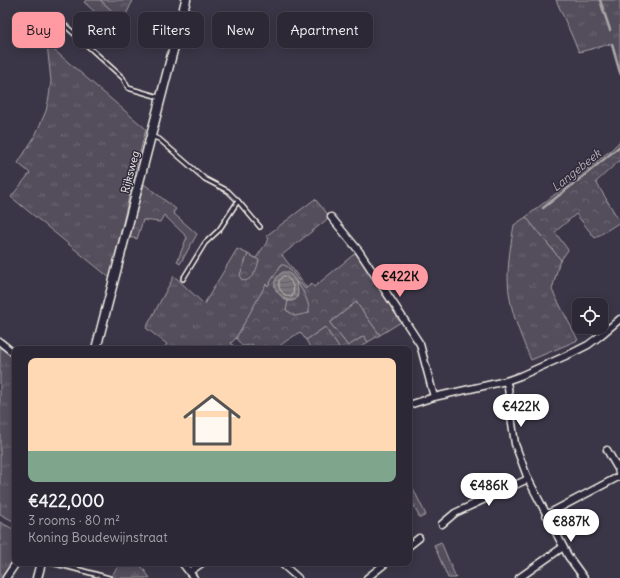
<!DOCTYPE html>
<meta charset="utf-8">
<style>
:root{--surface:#2c2835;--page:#383441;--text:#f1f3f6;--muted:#a6a6ad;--line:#484450;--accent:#ff9aa2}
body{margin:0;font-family:Delius,sans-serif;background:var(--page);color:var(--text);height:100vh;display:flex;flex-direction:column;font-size:15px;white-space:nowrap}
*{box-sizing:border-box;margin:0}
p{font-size:13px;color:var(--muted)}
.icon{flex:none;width:22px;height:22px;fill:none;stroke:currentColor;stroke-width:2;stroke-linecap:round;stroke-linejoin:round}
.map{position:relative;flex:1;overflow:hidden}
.details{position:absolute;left:12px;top:346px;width:400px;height:220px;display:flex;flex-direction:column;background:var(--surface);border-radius:8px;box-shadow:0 2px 10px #0003,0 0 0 1px var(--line)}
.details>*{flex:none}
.top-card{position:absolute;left:12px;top:12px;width:400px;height:36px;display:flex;gap:8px}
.buttons{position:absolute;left:572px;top:298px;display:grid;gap:8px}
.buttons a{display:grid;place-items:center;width:36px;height:36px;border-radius:8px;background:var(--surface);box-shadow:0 2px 10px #0003,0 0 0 1px var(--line);font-size:20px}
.price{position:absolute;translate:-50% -34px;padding:0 9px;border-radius:14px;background:#fff;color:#222;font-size:13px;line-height:26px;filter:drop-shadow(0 1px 2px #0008)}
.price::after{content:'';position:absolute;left:50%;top:24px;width:12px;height:9px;margin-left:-6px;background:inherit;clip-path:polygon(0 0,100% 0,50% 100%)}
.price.on{background:var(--accent);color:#111}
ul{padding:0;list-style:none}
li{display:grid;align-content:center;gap:8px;height:212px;padding:0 16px}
li span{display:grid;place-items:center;height:124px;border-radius:8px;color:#555}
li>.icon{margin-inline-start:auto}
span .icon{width:72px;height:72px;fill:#fffc;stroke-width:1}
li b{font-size:17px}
.chip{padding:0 14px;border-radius:8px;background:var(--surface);box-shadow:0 2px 10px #0003,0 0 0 1px var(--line);font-size:14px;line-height:36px}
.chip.on{background:var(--accent);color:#111}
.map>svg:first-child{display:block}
.grass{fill:url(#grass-tufts);stroke:#a4a0a2}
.forest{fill:url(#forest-crowns);stroke:#a4a0a2;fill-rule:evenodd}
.water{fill:url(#water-rules);stroke:#aaa6a7}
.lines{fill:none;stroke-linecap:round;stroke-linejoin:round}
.shore{stroke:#c2bfbc;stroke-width:1}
.stream{stroke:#aaa6a7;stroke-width:2.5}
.lane-casing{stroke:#f4f1e8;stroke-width:6}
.street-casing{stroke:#f4f1e8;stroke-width:9}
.secondary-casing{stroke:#f4f1e8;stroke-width:11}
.lane{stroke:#2f2a3d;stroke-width:3}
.street{stroke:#2f2a3d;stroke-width:6}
.secondary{stroke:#2f2a3d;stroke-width:8}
.labels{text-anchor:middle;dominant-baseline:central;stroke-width:3;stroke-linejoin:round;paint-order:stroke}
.street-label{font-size:11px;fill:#f4f1e8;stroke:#2f2a3d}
.water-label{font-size:12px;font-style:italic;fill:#b6b2b2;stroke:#2f2a3d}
</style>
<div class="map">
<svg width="620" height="578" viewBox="0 0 620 578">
<defs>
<pattern id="grass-tufts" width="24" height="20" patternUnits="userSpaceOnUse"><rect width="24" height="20" fill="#534e5c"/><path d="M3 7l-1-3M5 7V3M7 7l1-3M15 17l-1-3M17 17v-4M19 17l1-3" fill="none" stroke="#6c6873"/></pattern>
<pattern id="forest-crowns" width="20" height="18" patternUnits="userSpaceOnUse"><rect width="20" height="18" fill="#534e5c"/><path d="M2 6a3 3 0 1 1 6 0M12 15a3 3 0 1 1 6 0" fill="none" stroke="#6c6873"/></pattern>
<pattern id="water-rules" width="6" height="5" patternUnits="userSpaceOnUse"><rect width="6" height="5" fill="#78747b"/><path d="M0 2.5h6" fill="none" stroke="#636063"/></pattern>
</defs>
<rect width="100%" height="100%" fill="#3b3647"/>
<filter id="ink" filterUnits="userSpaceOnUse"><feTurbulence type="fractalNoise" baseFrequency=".025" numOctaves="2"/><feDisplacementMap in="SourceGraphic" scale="8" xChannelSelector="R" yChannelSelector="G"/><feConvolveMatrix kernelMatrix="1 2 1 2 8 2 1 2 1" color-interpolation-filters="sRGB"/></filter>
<g filter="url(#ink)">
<g class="grass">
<path d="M100,0H133L123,21Z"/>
<path d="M556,0H620V75L611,44L579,52Z"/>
<path d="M47,44L146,129L132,184L110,278L11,197L30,173L18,163L35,136L46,111L49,97L51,81Z"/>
<path d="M315,199L330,217L282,255L307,288L305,289L288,267L281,265L236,338L231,343L236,349H163L167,344L146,328L174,276L204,304L237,249L248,254L240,275L259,261L256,258L269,239L266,236Z"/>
<path d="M526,217L561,260L559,263L552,290L578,340L531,360C520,334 508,307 508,278C508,260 511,243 514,225Z"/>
<path d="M296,282C303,289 311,304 309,314L295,316L286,310L288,301H292L297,287Z"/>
<path d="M356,302L380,335L368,342L364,336L348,346L330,323Z"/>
<path d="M325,327L340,349H311L306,340Z"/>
<path d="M0,345L15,358V522L0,514Z"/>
<path d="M409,480L426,515L420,518L409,496Z"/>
<path d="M0,522L15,530V560L3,578H0Z"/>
<path d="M441,542L456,578H448L434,545Z"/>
<path d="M48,563H67L111,576L121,563H139L150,578H101L47,565Z"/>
</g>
<g class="forest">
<path d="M86,0H100L123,21L117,32L84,2Z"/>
<path d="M620,141V160L596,182L620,222L595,238L576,214L555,232L568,250L561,260L526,217L611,150Z"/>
<path d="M144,184L176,209L173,213L197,234L180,264L177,262L187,237L164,215L160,222L143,220L137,239L129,237Z"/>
<path d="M358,251L401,322L380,335L356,302L330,323L348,346L364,336L368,342L358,349H340L325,327L306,340L300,332L286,341L277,348L257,349L252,344L243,347L236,338L266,284L268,286L281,265H284L288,267L305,289L312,284L314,287ZM288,272C297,279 311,302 309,313L295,316L286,310L288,301L283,299Z"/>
<path d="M248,254L259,260C257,269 254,278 245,281L241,279L240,275Z"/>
</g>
<path class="water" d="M283,272H288C294,277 297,283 298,291C300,316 257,287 283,272Z"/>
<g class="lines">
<path class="shore" d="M284,276C292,278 296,290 292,297C286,297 281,292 279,287V281Z"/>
<g class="stream">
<path d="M600,0L610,30"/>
<path d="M612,44L620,72"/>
<path d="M543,208L586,174L620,146"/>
</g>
<g class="lane-casing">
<g id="lane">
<path d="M58,19L123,78L128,88L159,97"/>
<path d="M153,137L159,139L205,179L228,191L238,201L260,227"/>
<path d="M183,279L205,243L219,230L238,201"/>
<path d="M54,563L109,578"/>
</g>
</g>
<g class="street-casing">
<g id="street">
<path d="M331,217L359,251L420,344L434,397"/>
<path d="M0,342L15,354"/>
<path d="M506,381L508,387L511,416L515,444L528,479L550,521L568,556L584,578"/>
<path d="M409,405L434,397L506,381L520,376L570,354L588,345L600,336L620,319"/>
<path d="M607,450L618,469L620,477"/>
<path d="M546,515L620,476"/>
<path d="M442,524L455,513L528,479"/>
<path d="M409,546L419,538"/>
<path d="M182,563L194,578"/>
<path d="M281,563L298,578"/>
<path d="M189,572L202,563"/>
<path d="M6,578L16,563"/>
<path d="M367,578L386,563"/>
<path d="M519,578L563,547"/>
</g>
</g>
<g class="secondary-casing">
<g id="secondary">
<path d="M96,349L186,0"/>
<path d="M37,578L41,563"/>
</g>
</g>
<use href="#lane" class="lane"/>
<use href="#street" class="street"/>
<use href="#secondary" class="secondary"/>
</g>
</g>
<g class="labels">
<g class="street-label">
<text transform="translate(130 172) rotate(-75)">Rijksweg</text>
</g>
<g class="water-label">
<text transform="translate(576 170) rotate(-39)">Langebeek</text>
</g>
</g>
</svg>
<div class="buttons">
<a><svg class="icon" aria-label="locate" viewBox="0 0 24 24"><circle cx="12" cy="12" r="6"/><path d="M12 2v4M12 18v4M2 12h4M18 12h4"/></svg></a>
</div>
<b class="price on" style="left:400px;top:298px">€422K</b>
<b class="price" style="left:521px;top:428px">€422K</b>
<b class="price" style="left:489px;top:507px">€486K</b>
<b class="price" style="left:571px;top:543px">€887K</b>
<div class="top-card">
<a class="chip on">Buy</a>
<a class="chip">Rent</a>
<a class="chip">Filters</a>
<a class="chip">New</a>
<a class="chip">Apartment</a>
</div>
<section class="details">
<ul>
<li><span style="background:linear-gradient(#ffd9b3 75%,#7fa58c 0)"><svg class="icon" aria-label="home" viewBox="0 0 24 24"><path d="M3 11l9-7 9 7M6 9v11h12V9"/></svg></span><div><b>€422,000</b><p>3 rooms · 80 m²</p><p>Koning Boudewijnstraat</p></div></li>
</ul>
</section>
</div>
